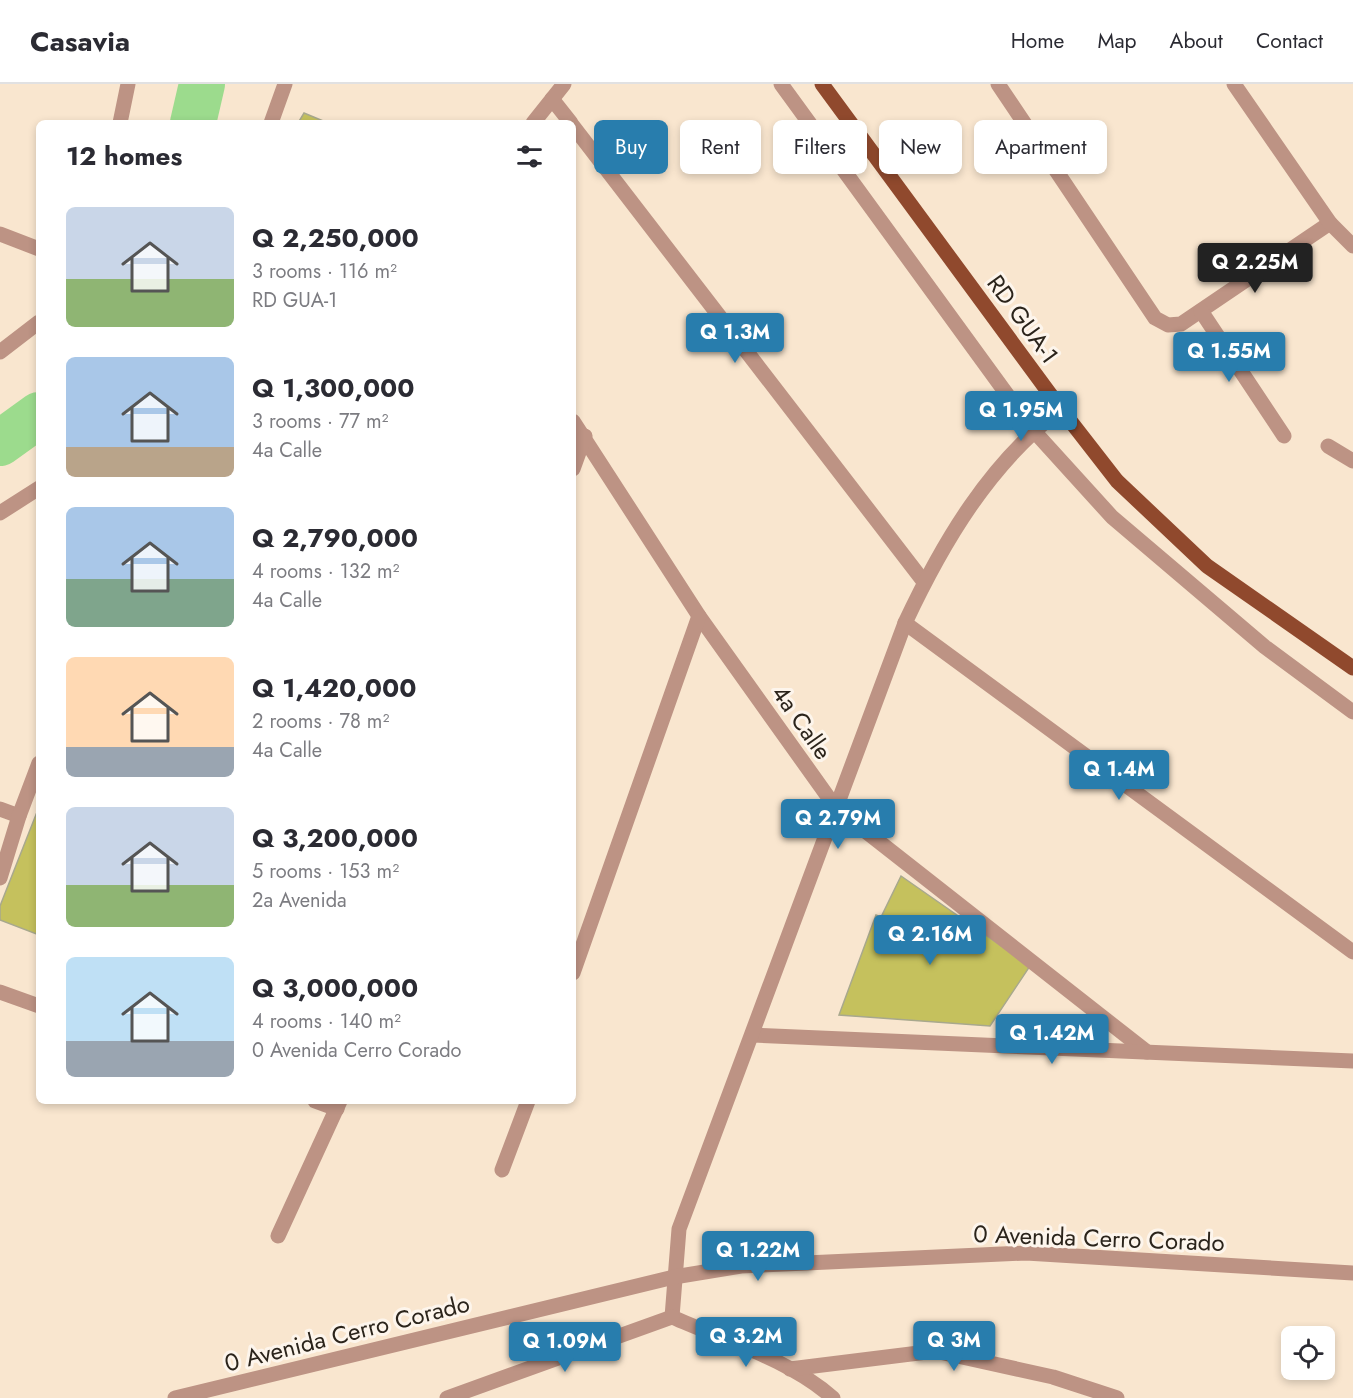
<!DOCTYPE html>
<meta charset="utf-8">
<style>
:root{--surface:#fff;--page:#f7f7f7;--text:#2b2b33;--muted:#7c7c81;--line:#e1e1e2;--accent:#287dad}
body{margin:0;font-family:Jost,sans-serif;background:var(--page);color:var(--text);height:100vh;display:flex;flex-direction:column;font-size:22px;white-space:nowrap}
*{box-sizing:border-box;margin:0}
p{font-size:20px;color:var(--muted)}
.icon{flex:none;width:33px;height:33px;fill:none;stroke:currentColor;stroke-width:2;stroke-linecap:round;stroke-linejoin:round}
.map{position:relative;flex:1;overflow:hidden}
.sheet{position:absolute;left:36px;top:36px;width:540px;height:984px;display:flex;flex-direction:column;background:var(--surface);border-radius:9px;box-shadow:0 3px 9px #0003}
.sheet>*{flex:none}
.hud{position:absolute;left:594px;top:36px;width:570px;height:54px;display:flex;gap:12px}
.controls{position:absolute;left:1281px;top:1242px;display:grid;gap:12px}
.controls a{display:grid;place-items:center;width:54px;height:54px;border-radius:9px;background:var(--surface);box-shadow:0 3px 9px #0003;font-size:30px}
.price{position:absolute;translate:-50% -51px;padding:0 14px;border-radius:6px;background:var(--accent);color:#fff;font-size:20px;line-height:39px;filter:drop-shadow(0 2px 3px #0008)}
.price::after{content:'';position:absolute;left:50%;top:36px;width:18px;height:14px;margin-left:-9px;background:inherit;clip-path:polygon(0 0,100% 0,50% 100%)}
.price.active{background:#222;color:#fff}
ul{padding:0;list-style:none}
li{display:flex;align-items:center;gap:18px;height:150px;padding:0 30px}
li span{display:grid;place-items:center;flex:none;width:168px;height:120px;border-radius:9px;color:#555}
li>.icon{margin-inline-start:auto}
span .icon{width:72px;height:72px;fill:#fffc;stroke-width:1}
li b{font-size:26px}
h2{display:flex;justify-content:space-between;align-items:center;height:72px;padding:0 30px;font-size:26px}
.tag{padding:0 21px;border-radius:9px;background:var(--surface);box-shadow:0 3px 9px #0003;font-size:21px;line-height:54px}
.tag.active{background:var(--accent);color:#fff}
header{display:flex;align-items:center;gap:36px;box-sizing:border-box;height:84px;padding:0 30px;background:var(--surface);border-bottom:2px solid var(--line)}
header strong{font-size:28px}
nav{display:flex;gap:33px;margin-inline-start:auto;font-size:21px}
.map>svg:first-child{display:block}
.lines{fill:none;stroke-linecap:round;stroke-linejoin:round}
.river{stroke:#9cdb8d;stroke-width:46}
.building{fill:#c5c15d;stroke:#a8a88d;stroke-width:1.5}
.minor{stroke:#bd9384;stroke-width:15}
.tertiary{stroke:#bd9384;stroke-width:15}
.primary{stroke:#90492d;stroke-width:15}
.labels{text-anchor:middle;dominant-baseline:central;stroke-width:6;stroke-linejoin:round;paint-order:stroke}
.street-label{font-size:24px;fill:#2b241b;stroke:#fdf5ec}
</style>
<header>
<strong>Casavia</strong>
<nav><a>Home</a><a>Map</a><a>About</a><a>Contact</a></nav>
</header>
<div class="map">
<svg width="1353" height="1314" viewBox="0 0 1353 1314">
<rect width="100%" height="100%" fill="#f9e6cf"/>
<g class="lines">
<g class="river">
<path d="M193,39L202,0"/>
<path d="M0,359L39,331"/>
</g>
</g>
<g class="building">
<path d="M304,29L328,39H298Z"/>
<path d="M39,723V851L0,836V822Z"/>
<path d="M901,792L1030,882L990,942L839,931L876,831L881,833Z"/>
</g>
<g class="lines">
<g class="minor">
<path d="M781,0L1033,346L1112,433L1265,563L1353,628"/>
<path d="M998,0L1155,234L1168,241L1181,240L1330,139"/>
<path d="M1234,0L1330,139L1353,162"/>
<path d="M552,15L571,39"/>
<path d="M120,39L128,0"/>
<path d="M271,39L285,0"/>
<path d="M533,39L564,0"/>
<path d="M573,42L924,498"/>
<path d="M0,150L39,165"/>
<path d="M1201,227L1284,352"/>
<path d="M0,268L39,238"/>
<path d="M573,337L699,532L836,724L1147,968"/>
<path d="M1328,362L1353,377"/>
<path d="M573,385L585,352"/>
<path d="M0,429L39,404"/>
<path d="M905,539L1353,868"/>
<path d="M0,725L19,732"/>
<path d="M0,794L19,732L39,679"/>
<path d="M573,889L699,532"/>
<path d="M0,908L39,922"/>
<path d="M753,951L1353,977"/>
<path d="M315,1017L337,1025"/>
<path d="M502,1086L528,1017"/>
<path d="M278,1152L340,1017"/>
<path d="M672,1233L679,1145L905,539C943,458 989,380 1061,325"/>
<path d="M672,1233C726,1257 789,1275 833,1314"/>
<path d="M790,1285L935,1267L1053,1293L1117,1314"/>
<path d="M447,1314L672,1233"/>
</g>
<path class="tertiary" d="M175,1314L674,1193L741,1182L1026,1169L1353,1189"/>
<path class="primary" d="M822,0L1061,325L1117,397L1207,482L1353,584"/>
</g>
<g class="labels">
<g class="street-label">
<text transform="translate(1023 235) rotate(54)">RD GUA-1</text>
<text transform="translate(802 638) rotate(55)">4a Calle</text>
<text transform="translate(1099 1154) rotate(2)">0 Avenida Cerro Corado</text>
<text transform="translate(347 1249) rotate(-14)">0 Avenida Cerro Corado</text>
</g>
</g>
</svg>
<div class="controls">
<a><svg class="icon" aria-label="locate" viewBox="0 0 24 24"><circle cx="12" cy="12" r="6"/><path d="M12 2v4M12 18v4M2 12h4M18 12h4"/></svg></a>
</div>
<b class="price active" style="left:1255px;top:210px">Q 2.25M</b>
<b class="price" style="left:735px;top:280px">Q 1.3M</b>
<b class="price" style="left:1229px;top:299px">Q 1.55M</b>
<b class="price" style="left:1021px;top:358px">Q 1.95M</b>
<b class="price" style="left:1119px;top:717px">Q 1.4M</b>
<b class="price" style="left:838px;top:766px">Q 2.79M</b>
<b class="price" style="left:930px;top:882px">Q 2.16M</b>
<b class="price" style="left:1052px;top:981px">Q 1.42M</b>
<b class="price" style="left:758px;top:1198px">Q 1.22M</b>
<b class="price" style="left:746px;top:1284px">Q 3.2M</b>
<b class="price" style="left:954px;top:1288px">Q 3M</b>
<b class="price" style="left:565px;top:1289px">Q 1.09M</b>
<div class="hud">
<a class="tag active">Buy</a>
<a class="tag">Rent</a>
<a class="tag">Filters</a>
<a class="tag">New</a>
<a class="tag">Apartment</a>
</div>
<section class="sheet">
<h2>12 homes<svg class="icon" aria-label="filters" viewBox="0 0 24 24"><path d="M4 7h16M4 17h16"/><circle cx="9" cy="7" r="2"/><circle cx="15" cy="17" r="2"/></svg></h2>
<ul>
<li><span style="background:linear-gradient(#c9d6e8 60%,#8fb573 0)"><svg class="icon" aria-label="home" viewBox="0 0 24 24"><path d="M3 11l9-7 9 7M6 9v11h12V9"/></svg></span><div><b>Q 2,250,000</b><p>3 rooms · 116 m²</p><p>RD GUA-1</p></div></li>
<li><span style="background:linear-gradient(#a9c7e8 75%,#b9a48a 0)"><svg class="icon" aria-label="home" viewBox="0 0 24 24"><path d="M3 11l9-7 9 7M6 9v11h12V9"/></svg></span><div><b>Q 1,300,000</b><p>3 rooms · 77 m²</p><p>4a Calle</p></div></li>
<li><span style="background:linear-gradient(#a9c7e8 60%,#7fa58c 0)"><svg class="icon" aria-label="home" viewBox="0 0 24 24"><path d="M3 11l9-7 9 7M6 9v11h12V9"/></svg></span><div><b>Q 2,790,000</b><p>4 rooms · 132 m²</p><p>4a Calle</p></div></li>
<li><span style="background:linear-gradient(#ffd9b3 75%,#9aa5b1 0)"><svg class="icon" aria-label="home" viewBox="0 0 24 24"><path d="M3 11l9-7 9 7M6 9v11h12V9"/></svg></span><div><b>Q 1,420,000</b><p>2 rooms · 78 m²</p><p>4a Calle</p></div></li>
<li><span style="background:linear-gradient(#c9d6e8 65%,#8fb573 0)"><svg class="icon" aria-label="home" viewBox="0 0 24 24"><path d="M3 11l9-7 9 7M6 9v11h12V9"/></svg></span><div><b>Q 3,200,000</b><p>5 rooms · 153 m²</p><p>2a Avenida</p></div></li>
<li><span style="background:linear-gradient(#bfe0f5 70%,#9aa5b1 0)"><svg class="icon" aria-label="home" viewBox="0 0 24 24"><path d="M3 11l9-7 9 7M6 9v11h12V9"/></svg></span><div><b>Q 3,000,000</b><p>4 rooms · 140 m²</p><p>0 Avenida Cerro Corado</p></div></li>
</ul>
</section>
</div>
